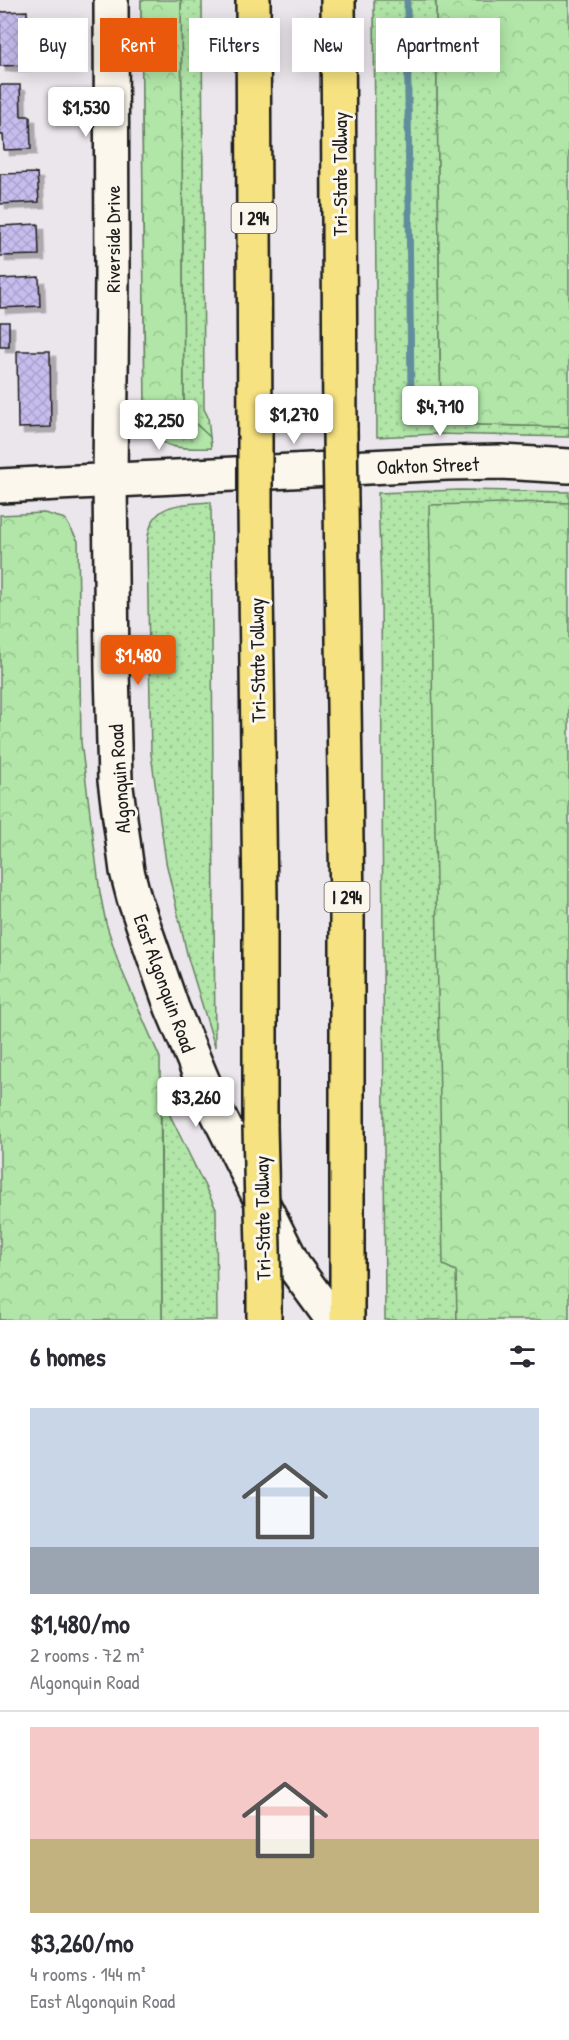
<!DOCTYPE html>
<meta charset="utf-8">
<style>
:root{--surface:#fff;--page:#f2f2f3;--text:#2b2b33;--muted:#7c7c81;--line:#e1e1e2;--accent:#ea580c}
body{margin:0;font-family:"Patrick Hand",sans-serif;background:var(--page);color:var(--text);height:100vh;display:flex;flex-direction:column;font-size:22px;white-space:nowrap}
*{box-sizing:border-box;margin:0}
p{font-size:20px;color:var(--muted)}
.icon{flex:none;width:33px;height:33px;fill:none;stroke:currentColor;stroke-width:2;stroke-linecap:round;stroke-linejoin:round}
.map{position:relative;height:1320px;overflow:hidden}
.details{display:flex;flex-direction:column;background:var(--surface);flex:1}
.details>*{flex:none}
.top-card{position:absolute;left:18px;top:18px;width:534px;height:54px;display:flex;gap:12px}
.price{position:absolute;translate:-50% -51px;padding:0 14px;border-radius:6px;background:#fff;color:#222;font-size:20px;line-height:39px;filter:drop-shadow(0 2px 3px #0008)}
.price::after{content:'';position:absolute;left:50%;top:36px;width:18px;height:14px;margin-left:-9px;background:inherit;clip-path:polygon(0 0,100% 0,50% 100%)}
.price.active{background:var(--accent);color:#fff}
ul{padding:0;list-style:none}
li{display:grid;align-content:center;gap:12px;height:318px;padding:0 30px}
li+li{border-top:2px solid var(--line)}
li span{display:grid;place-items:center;height:186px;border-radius:0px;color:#555}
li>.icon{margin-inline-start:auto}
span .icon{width:108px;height:108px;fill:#fffc;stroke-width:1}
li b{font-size:26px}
h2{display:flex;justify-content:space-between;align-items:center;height:72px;padding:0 30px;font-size:26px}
.chip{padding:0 21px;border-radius:0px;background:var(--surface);box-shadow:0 3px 15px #0003;font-size:21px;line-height:54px}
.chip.active{background:var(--accent);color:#fff}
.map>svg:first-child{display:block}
.grass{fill:url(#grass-dots);stroke:#668162;stroke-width:1.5}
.park{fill:url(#park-crowns);stroke:#668162;stroke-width:1.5}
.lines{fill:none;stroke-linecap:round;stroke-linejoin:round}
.stream{stroke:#628d9c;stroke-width:7}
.building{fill:url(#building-cross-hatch);stroke:#1c1c1c;stroke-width:1.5;filter:url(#shadow)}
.secondary-casing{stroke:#1c1c1c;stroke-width:38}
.highway-casing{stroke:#1c1c1c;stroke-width:38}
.secondary{stroke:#fbf7ec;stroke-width:33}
.highway{stroke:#f6e281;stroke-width:33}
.highway-bridge-casing{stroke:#1c1c1c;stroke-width:38;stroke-linecap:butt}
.highway-bridge{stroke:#f6e281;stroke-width:33}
.labels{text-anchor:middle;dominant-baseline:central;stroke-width:6;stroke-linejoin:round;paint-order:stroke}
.shield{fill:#fbf7ec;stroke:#5f5e5a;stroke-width:1.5}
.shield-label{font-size:18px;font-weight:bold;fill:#1c1c1c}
.street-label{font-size:20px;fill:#1c1c1c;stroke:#fbf7ec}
</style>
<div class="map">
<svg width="569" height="1320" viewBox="0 0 569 1320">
<defs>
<pattern id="grass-dots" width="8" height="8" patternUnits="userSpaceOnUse" patternTransform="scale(1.5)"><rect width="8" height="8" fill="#b1e6a8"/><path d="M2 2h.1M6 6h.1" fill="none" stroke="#98c590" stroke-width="1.8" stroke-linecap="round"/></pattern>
<pattern id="park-crowns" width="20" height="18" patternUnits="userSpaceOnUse" patternTransform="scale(1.5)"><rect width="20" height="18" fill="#b1e6a8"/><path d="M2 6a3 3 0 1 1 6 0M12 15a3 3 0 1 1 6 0" fill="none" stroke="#98c590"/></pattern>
<pattern id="building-cross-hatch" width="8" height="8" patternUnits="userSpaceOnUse" patternTransform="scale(1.5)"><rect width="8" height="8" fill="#c6bced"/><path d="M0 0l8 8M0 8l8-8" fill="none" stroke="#aaa1cb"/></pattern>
<filter id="shadow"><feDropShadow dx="5.5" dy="5.5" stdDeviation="0" flood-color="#0004"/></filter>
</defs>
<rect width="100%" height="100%" fill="#ebe5ec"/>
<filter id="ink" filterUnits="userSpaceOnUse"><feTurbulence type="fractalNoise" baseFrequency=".0167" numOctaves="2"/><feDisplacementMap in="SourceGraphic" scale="12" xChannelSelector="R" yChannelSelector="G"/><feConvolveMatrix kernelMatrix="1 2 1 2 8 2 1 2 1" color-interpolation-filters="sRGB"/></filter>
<g filter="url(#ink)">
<g class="grass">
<path d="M141,0L155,406L209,437L184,413L181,0H202L204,409L208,417L211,448C191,448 164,452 152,431C149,425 147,415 145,408Z"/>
<path d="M374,0H436L441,424L569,427V437L436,434L377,437Z"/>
<path d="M460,490L569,492V503L451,505L457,1320H385L381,586L378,493Z"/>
<path d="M211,502L215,1047L188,958L166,862L151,754L147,548C148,502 175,505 211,502Z"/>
<path d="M161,1097L216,1209L217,1320H162Z"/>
</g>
<g class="park">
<path d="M141,0H181L184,413L210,437L211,448C191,448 164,452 152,431C149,425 147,415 145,408Z"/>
<path d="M436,0H569V427L441,424Z"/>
<path d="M547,502L569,503V1320H457L456,1271L443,1265L429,505Z"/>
<path d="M44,513L65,519L78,541L81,742L100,893L106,923L119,964L160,1058L162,1320H0V515Z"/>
</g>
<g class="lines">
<path class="stream" d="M407,0L411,398"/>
</g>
<g class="building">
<path d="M27,11L30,65L0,66V12Z"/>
<path d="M0,85H20L21,116H30L31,149L4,150L3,135H0Z"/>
<path d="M37,173L39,202L0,204V174Z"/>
<path d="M38,224L39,255L0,256V226Z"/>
<path d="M39,277L40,306L0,308V279Z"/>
<rect x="0" y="322" width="9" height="25"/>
<path d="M17,351H50L51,427L18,428Z"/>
</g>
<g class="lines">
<g class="secondary-casing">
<g id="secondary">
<path d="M111,0L112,276L110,479L112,670L115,780L127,871L134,898L172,1008L209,1096L295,1268L333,1320"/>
<path d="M0,486L447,463L501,462L569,466"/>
</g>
</g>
<g class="highway-casing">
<g id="highway">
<path d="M253,0L255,435"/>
<path d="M338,0L340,431"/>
<path d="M341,503L347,909V1320"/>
<path d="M255,508L260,901V1126"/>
<path d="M264,1290V1320"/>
</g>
</g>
<use href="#secondary" class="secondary"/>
<use href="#highway" class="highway"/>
<g class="highway-bridge-casing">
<g id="highway-bridge">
<path d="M340,431L341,503"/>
<path d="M255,435V508"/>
<path d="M260,1126L264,1290"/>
</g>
</g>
<use href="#highway-bridge" class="highway-bridge"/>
</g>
</g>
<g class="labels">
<g class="shield">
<rect x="231.5" y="203" width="45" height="30" rx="4.5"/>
<rect x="324.5" y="882" width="45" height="30" rx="4.5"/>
</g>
<g class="shield-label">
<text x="254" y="218">I 294</text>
<text x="347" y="897">I 294</text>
</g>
<g class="street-label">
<text transform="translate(339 174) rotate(-90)">Tri-State Tollway</text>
<text transform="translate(112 239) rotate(-90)">Riverside Drive</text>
<text transform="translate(428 465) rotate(-2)">Oakton Street</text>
<text transform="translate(257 660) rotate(-91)">Tri-State Tollway</text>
<text transform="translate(119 779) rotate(-94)">Algonquin Road</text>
<text transform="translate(165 983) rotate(70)">East Algonquin Road</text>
<text transform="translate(262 1218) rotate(-91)">Tri-State Tollway</text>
</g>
</g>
</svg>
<b class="price" style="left:86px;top:138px">$1,530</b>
<b class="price" style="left:440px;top:437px">$4,710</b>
<b class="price" style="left:294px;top:445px">$1,270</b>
<b class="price" style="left:159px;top:451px">$2,250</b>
<b class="price active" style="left:138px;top:686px">$1,480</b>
<b class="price" style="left:196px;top:1128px">$3,260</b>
<div class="top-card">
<a class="chip">Buy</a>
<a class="chip active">Rent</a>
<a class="chip">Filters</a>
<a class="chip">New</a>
<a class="chip">Apartment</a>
</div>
</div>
<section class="details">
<h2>6 homes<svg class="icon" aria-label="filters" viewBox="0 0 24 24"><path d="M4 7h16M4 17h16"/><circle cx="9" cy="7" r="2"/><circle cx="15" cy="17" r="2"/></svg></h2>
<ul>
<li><span style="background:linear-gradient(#c9d6e8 75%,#9aa5b1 0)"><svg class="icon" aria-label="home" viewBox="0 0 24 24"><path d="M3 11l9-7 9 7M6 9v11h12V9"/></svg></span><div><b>$1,480/mo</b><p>2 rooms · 72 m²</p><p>Algonquin Road</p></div></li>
<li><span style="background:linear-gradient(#f6c9c9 60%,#c2b280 0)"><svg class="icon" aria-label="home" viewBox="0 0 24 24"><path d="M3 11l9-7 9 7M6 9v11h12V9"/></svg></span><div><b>$3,260/mo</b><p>4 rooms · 144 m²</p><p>East Algonquin Road</p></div></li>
</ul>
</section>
